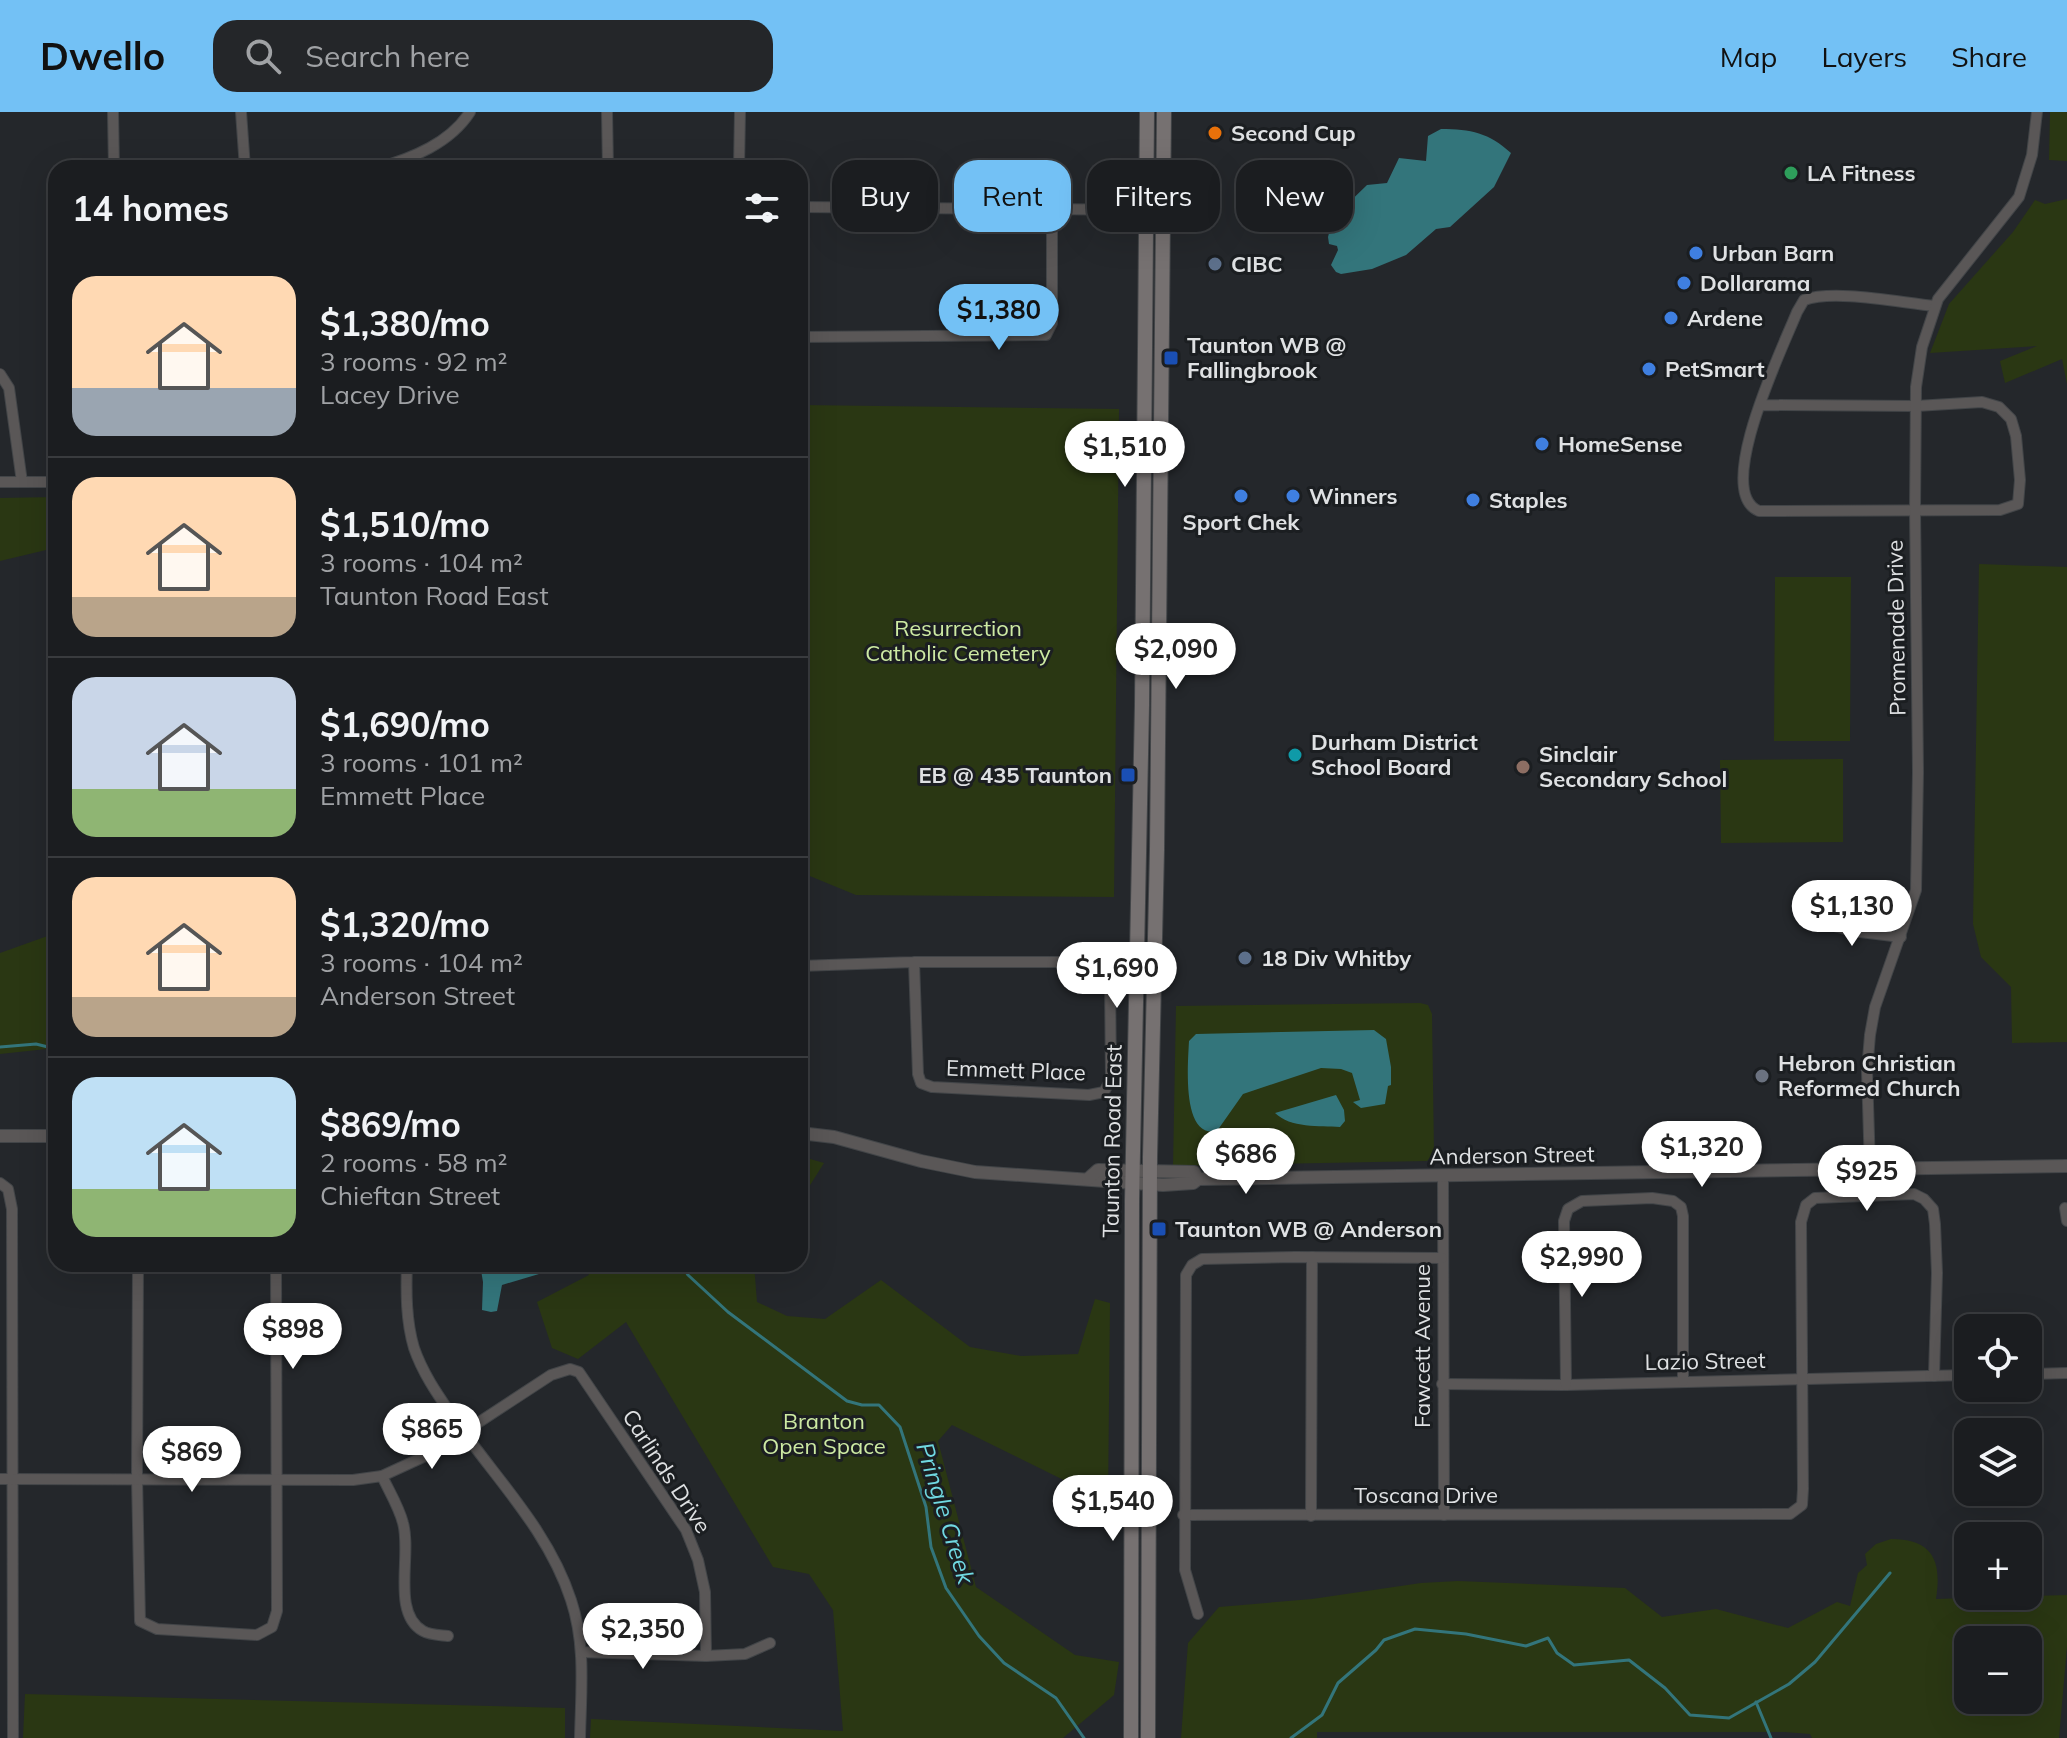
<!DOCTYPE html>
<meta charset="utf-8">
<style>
:root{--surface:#1b1d20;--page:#242629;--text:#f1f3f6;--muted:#a0a2a5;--line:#393b3e;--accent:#73c1f5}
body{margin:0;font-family:Mulish,sans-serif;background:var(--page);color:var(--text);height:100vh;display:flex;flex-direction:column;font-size:30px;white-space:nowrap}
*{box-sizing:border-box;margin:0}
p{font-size:26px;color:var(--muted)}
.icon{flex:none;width:44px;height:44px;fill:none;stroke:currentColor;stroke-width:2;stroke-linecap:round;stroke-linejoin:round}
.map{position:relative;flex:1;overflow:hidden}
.panel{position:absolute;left:48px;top:48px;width:760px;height:1112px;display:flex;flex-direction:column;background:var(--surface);border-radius:24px;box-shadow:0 8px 32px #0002,0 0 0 2px var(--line)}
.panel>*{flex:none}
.top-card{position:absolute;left:832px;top:48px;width:760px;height:72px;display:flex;gap:16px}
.buttons{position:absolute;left:1954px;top:1202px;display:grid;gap:16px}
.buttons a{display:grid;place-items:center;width:88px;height:88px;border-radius:16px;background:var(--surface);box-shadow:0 8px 32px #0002,0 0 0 2px var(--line);font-size:40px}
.price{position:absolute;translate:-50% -68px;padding:0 18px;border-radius:28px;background:#fff;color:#222;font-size:26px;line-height:52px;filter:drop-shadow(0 2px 4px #0008)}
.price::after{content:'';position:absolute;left:50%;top:48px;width:24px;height:18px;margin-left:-12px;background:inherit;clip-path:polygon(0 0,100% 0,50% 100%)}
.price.on{background:var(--accent);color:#111}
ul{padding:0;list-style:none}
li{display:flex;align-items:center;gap:24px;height:200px;padding:0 24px}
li+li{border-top:2px solid var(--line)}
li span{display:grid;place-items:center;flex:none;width:224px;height:160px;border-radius:24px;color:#555}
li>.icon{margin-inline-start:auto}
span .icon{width:96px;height:96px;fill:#fffc;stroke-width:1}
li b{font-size:34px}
h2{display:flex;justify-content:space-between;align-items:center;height:96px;padding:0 24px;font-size:34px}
.chip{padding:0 28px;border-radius:24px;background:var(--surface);box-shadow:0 8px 32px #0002,0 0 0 2px var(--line);font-size:28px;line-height:72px}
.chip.on{background:var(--accent);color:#111}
header{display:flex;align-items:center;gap:48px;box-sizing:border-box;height:112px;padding:0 40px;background:var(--accent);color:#111}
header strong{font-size:38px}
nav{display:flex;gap:44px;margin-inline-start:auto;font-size:28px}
.search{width:560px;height:72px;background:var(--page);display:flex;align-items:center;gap:20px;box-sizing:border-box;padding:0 28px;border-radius:24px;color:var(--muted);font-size:30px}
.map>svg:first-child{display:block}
.green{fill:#2a3713;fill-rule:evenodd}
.water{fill:#33757b}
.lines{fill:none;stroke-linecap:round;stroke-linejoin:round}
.stream{stroke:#33757b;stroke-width:3}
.minor-casing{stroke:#424548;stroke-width:12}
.tertiary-casing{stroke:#424548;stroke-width:14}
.secondary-casing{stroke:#424548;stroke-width:16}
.minor{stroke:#5a5757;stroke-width:10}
.tertiary{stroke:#5a5757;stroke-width:12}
.secondary{stroke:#767171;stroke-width:14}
.food-dot{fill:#e8710a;stroke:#1b1e21;stroke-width:3}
.leisure-dot{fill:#2e9e5b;stroke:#1b1e21;stroke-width:3}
.shop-dot{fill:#3f7fe0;stroke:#1b1e21;stroke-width:3}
.service-dot{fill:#5c6f8a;stroke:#1b1e21;stroke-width:3}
.transit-dot{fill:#1a4fb4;stroke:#1b1e21;stroke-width:3}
.culture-dot{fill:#0f9aa8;stroke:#1b1e21;stroke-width:3}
.education-dot{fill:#8d6e63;stroke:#1b1e21;stroke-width:3}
.worship-dot{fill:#6b7280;stroke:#1b1e21;stroke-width:3}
.labels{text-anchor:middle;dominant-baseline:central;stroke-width:6;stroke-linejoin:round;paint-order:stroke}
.poi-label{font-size:22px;font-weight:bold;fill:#dfe1e3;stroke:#1b1e21;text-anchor:start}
.park-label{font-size:22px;fill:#cdeaa3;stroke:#1b1e21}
.street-label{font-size:22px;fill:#dfe1e3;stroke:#1b1e21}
.water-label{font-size:24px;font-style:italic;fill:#70d8e1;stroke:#1b1e21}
</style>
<header>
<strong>Dwello</strong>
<div class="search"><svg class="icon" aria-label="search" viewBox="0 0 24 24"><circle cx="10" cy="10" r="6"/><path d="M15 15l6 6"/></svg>Search here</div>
<nav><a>Map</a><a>Layers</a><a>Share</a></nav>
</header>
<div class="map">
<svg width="2067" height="1626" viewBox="0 0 2067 1626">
<rect width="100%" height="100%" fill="#24272b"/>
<g class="green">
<path d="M2050,0H2067V49L2049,48Z"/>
<path d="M2067,87V272L2062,247L2005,271L2000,249L2037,234L1930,241L1949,192L2013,120L2035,88L2045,92Z"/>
<path d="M800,293L1119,297L1114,785L856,783L800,760Z"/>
<path d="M56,385V468L46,438L0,449V386Z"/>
<path d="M1979,452L2067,455V930L2012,931L2011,875L1981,845L1973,812Z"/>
<path d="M1775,465H1851L1850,629H1774Z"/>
<path d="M1843,647V730L1721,731L1720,648Z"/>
<path d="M56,821V936L0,942V841Z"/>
<path d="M1420,891L1428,893L1432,902L1434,1041L1427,1049L1173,1054L1176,894Z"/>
<path d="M800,1044L824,1051L800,1089Z"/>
<path d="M582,1152H754L757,1190L787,1204L825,1207L881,1168L970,1235L1021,1244L1078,1242L1095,1187L1110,1191L1108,1390L952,1313L938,1329L976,1475L1075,1543L1119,1550L1114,1583L1063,1626H590L591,1607L843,1619L833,1498L809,1462L773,1455L626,1210L578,1247L552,1236L537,1190L589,1163Z"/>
<path d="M1891,1427C1933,1427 1942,1449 1936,1487L2067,1483V1535L2059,1626H1812L1810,1622L1785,1620H1317V1626H1181L1188,1531L1219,1495L1312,1487L1421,1471L1458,1469L1625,1476L1662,1505L1716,1497L1788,1516L1837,1490L1850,1494L1858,1461L1867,1453L1865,1442L1876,1432ZM1968,1528H2028V1588H1968Z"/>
<path d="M25,1582L565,1596V1626H23Z"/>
</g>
<g class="water">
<path d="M1441,17C1471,17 1489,21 1511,41L1494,75L1450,115L1436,117L1406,143L1372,157L1341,162L1336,160L1331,153L1338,138L1337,134L1329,132L1328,125L1333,106L1367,73L1387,71L1399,46L1426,49L1428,24Z"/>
<path d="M1374,918L1386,927L1391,955V973L1388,974L1385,992L1361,996L1353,990L1360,988L1352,961L1341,957L1321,956L1243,982L1217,1019C1181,1027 1188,951 1189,929L1196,922Z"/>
<path d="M1336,983L1344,998L1345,1009L1340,1015C1320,1014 1290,1016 1275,1001Z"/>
<path d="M480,1152H553L549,1159L502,1173L497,1199L491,1200L482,1198L483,1170Z"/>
</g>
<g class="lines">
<g class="stream">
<path d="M0,935L36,932L56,937"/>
<path d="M681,1152L688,1163L728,1200L847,1289L862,1293H879L900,1315L926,1395L931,1435L946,1476L979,1524L1004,1551L1056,1586L1084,1626"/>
<path d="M1756,1590L1771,1626"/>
<path d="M1291,1626L1322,1603L1338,1571L1376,1538L1384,1528L1415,1517L1466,1522L1526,1534L1548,1526L1557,1541L1574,1553L1629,1548L1665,1576L1690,1603L1729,1606L1789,1572L1815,1550L1890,1461"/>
</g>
<g class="minor-casing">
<g id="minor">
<path d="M113,0L114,56"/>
<path d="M241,0L245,56"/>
<path d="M607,0L608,56"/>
<path d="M378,56C413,46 450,31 470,0"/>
<path d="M739,56L740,0"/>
<path d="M800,95L1147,98"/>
<path d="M800,225L1046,223L1052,211V98"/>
<path d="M0,262L9,276L22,370"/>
<path d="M1760,293L1916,294L1982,290L1999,295L2011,307L2016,324L2020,368L2018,392L2000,398L1759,399C1712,380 1784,233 1797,200L1804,188C1835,177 1901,191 1935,194"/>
<path d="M0,370H56"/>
<path d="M1810,807L1852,819L1901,825"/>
<path d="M800,854L914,850H1094L1104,856L1110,867L1111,967L1104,980L1089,983L932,975L921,971L918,962L914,850"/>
<path d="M1870,1057L1867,959L1870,923L1875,895L1916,778L1918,660L1915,398L1916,275L1922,235L1938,187L2019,85L2032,43L2037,0"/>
<path d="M1443,1064L1444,1403"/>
<path d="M0,1071L8,1077L12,1097L13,1626"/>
<path d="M2065,1096L2067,1109"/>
<path d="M138,1152L137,1366L140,1509L157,1517L257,1523L272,1515L277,1499L276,1152"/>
<path d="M407,1152C406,1180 406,1209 414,1236C423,1262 438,1283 453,1305C494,1365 548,1417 571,1488C586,1533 581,1579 580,1626"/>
<path d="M2028,1262L2067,1261"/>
<path d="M1442,1272L1566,1273L1968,1263"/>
<path d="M1566,1273L1564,1109L1568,1097L1582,1089L1652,1086L1673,1089L1681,1095L1683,1104V1269"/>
<path d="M382,1364C389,1379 399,1395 403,1411C412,1443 391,1501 423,1519C430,1523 440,1523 448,1524"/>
<path d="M0,1367L353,1368L382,1364L432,1341L551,1263L570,1257L579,1260L686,1418L698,1448L705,1480L706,1544"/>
<path d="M1183,1403L1790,1402L1802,1393L1803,1377L1801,1110L1806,1093L1815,1086L1914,1082L1924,1087L1933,1097L1935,1112L1937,1161L1934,1264"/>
<path d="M1311,1404L1312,1145"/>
<path d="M1198,1502L1185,1458L1186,1163L1192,1153L1202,1147L1295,1145L1442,1146"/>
<path d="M581,1540L706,1544L745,1542L770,1531"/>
</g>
</g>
<g class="tertiary-casing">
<g id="tertiary">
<path d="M800,1021L834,1025L921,1049L975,1060L1163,1073L1193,1071L1198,1067L2067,1054"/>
<path d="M0,1024H56"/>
<path d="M1088,1067L1098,1058L1194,1060L1198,1067"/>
</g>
</g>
<g class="secondary-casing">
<g id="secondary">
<path d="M1131,1626L1132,1089L1142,593L1147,0"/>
<path d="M1148,1626L1150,1045L1157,738L1164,0"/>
</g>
</g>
<use href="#minor" class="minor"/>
<use href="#tertiary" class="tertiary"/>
<use href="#secondary" class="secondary"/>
</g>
<circle class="food-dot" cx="1215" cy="21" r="8"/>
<circle class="leisure-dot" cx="1791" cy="61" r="8"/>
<g class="shop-dot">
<circle cx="1696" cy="141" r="8"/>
<circle cx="1684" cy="171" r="8"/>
<circle cx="1671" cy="206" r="8"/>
<circle cx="1649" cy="257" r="8"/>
<circle cx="1542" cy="332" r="8"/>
<circle cx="1241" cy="384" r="8"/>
<circle cx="1293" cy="384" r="8"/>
<circle cx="1473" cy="388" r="8"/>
</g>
<g class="service-dot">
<circle cx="1215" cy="152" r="8"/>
<circle cx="1245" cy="846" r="8"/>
</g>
<g class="transit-dot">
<rect x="1163" y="238" width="16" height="16" rx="4"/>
<rect x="1120" y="655" width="16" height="16" rx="4"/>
<rect x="1151" y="1109" width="16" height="16" rx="4"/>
</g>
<circle class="culture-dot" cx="1295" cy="643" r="8"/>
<circle class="education-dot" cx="1523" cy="655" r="8"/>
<circle class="worship-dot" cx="1762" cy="964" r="8"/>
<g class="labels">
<g class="poi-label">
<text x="1231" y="21">Second Cup</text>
<text x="1807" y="61">LA Fitness</text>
<text x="1712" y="141">Urban Barn</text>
<text x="1231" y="152">CIBC</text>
<text x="1700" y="171">Dollarama</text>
<text x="1687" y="206">Ardene</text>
<text x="1187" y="233">Taunton WB @<tspan x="1187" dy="25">Fallingbrook</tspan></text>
<text x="1665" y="257">PetSmart</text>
<text x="1558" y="332">HomeSense</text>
<text x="1309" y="384">Winners</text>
<text x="1489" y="388">Staples</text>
<text x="1241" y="410" text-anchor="middle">Sport Chek</text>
<text x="1311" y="630">Durham District<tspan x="1311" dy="25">School Board</tspan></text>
<text x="1539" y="642">Sinclair<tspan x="1539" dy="25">Secondary School</tspan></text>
<text x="1112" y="663" text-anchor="end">EB @ 435 Taunton</text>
<text x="1261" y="846">18 Div Whitby</text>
<text x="1778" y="951">Hebron Christian<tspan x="1778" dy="25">Reformed Church</tspan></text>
<text x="1175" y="1117">Taunton WB @ Anderson</text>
</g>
<g class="park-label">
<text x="958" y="516">Resurrection<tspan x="958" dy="25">Catholic Cemetery</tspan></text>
<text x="824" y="1309">Branton<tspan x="824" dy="25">Open Space</tspan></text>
</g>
<g class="street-label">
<text transform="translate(1896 516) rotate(-91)">Promenade Drive</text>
<text transform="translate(1016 958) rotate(2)">Emmett Place</text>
<text transform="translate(1112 1029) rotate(-89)">Taunton Road East</text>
<text transform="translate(1512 1043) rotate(-1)">Anderson Street</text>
<text transform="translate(1422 1234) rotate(-90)">Fawcett Avenue</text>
<text transform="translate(1705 1249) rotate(-1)">Lazio Street</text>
<text transform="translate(667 1359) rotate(57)">Carlinds Drive</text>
<text x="1426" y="1383">Toscana Drive</text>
</g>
<g class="water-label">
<text transform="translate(946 1401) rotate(73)">Pringle Creek</text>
</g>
</g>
</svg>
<div class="buttons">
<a><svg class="icon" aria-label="locate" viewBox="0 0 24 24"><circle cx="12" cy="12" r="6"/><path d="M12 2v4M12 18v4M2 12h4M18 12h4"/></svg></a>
<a><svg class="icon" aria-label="layers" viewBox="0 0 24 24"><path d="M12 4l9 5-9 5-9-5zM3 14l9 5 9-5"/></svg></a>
<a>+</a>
<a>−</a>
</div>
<b class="price on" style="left:999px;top:240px">$1,380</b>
<b class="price" style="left:1125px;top:377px">$1,510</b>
<b class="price" style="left:1176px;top:579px">$2,090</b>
<b class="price" style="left:1852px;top:836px">$1,130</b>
<b class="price" style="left:1117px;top:898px">$1,690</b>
<b class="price" style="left:1702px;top:1077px">$1,320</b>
<b class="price" style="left:1246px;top:1084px">$686</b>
<b class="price" style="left:1867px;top:1101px">$925</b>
<b class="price" style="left:1582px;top:1187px">$2,990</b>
<b class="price" style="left:293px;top:1259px">$898</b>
<b class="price" style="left:432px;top:1359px">$865</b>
<b class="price" style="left:192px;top:1382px">$869</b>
<b class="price" style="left:1113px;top:1431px">$1,540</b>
<b class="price" style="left:643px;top:1559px">$2,350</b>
<div class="top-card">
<a class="chip">Buy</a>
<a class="chip on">Rent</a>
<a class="chip">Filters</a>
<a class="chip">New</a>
</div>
<section class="panel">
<h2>14 homes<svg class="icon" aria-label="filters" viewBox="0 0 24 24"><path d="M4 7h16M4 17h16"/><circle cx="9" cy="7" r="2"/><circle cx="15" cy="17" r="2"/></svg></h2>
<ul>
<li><span style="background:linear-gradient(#ffd9b3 70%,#9aa5b1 0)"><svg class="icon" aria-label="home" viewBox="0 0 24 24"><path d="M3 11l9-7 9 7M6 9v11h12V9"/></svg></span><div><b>$1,380/mo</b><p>3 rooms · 92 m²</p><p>Lacey Drive</p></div></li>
<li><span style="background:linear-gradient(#ffd9b3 75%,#b9a48a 0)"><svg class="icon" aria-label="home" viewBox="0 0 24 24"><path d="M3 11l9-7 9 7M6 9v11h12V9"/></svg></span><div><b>$1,510/mo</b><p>3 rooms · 104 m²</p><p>Taunton Road East</p></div></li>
<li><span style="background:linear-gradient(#c9d6e8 70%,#8fb573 0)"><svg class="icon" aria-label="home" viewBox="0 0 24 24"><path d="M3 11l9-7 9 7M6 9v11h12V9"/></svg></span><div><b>$1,690/mo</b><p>3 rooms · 101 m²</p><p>Emmett Place</p></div></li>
<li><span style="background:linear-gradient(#ffd9b3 75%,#b9a48a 0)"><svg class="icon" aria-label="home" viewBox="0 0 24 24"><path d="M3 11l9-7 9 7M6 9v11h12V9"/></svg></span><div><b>$1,320/mo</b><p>3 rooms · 104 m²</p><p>Anderson Street</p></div></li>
<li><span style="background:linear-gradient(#bfe0f5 70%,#8fb573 0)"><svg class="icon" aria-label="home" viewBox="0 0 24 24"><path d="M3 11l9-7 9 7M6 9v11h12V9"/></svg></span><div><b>$869/mo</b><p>2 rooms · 58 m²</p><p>Chieftan Street</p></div></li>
</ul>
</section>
</div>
